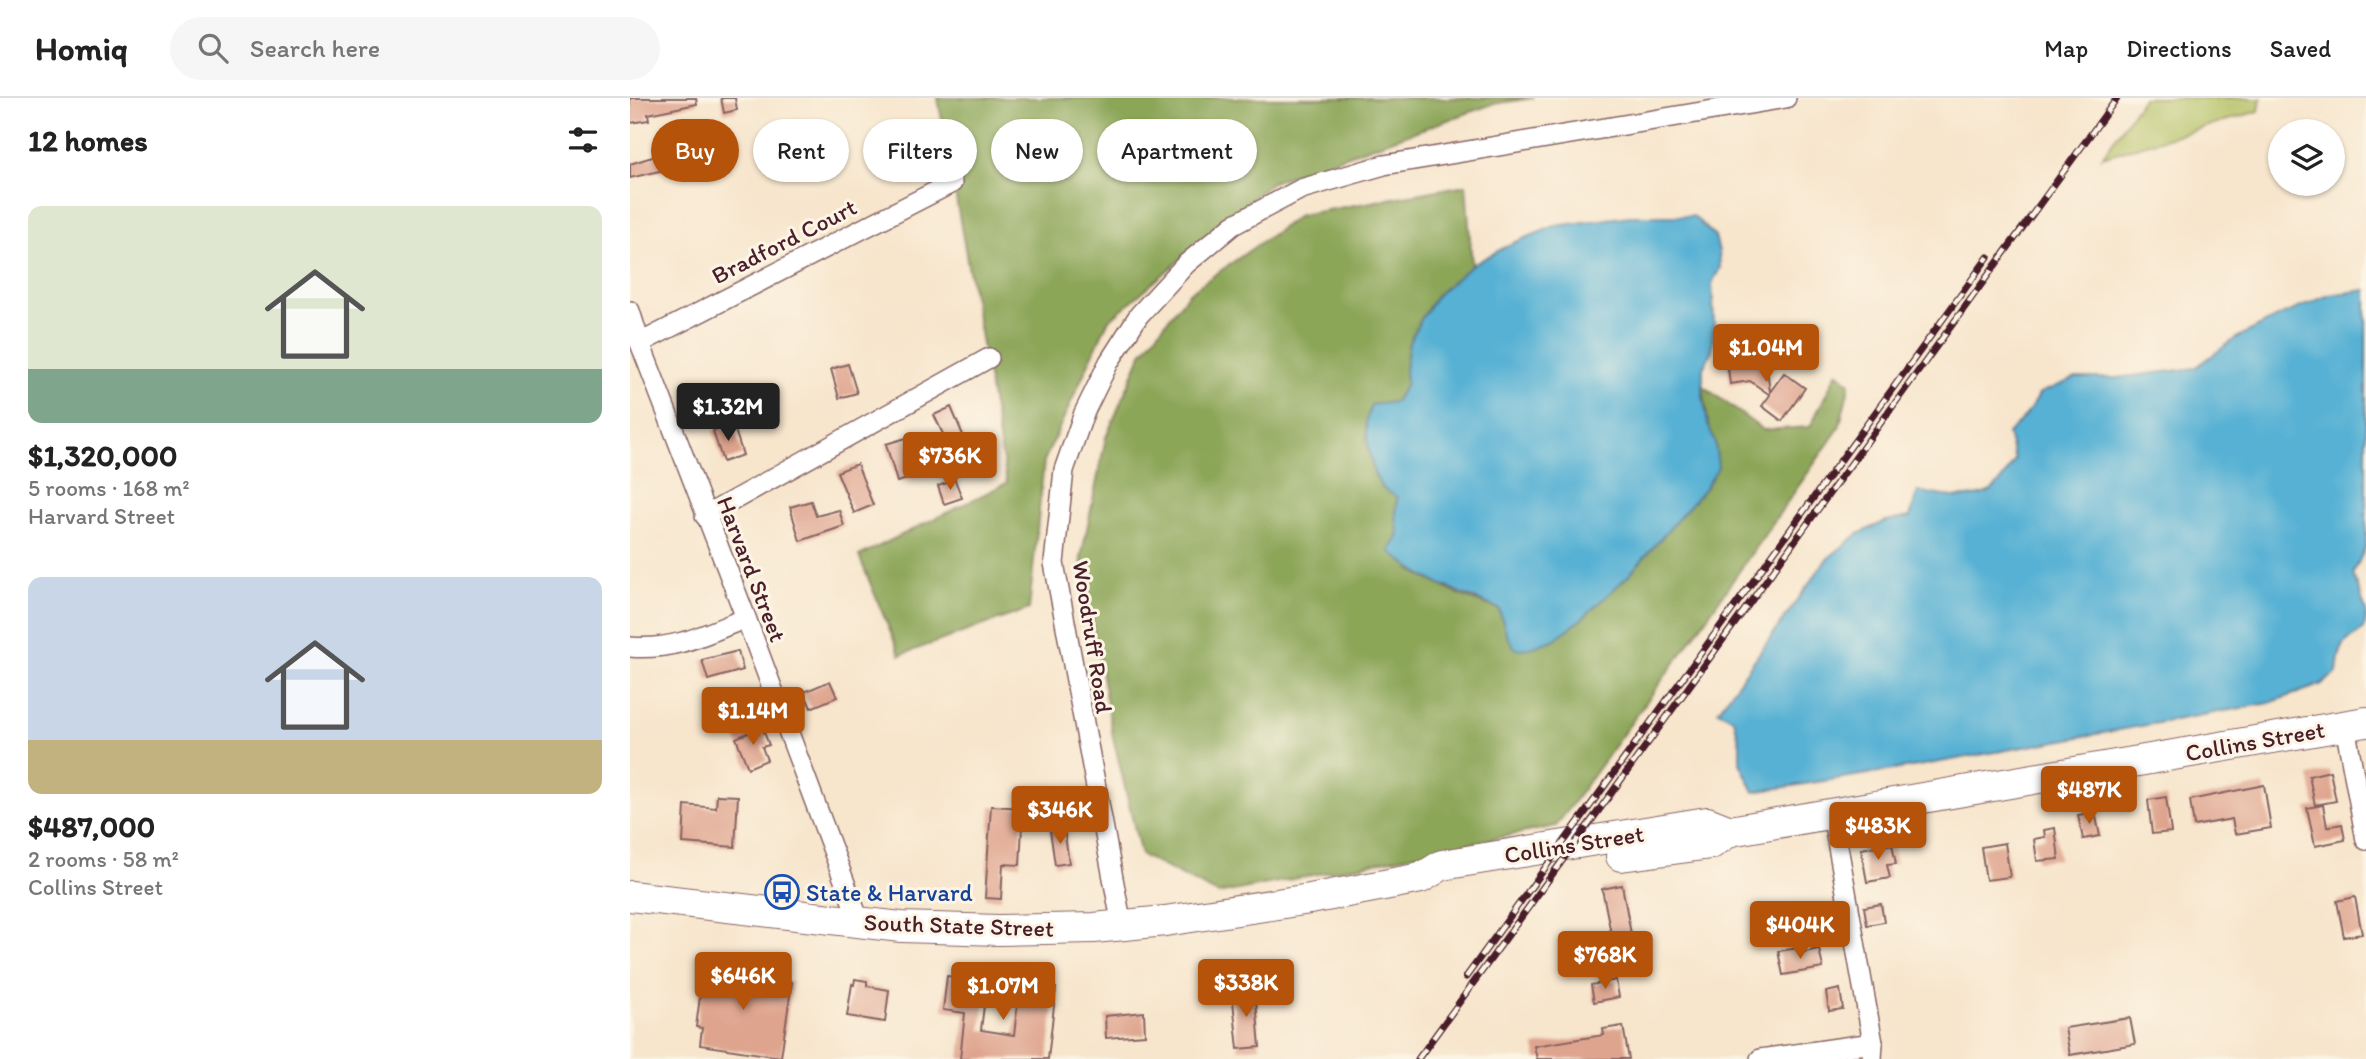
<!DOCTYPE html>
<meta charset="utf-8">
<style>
:root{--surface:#fff;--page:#f6f6f6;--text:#222;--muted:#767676;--line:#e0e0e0;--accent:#b45309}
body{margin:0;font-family:Itim,sans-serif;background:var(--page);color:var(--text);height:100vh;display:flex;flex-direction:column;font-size:26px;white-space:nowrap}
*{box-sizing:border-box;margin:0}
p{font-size:23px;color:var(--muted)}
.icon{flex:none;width:38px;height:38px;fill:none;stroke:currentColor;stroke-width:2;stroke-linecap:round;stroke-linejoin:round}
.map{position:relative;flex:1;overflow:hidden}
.sheet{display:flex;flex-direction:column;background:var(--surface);width:630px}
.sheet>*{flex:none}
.banner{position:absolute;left:21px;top:21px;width:665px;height:63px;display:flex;gap:14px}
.fabs{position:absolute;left:1638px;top:21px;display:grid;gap:14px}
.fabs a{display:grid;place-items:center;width:77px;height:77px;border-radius:50%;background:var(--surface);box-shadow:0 2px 5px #0004;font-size:35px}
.price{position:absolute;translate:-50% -60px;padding:0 16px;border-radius:7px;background:var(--accent);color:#fff;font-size:23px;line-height:46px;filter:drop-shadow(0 2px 4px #0008)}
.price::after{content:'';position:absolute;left:50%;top:42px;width:21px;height:16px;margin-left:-10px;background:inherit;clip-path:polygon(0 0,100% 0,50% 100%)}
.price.on{background:#222;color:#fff}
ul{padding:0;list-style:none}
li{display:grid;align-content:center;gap:14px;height:371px;padding:0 28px}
li span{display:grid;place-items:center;height:217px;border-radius:14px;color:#555}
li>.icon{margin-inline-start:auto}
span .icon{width:126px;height:126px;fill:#fffc;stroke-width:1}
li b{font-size:30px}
h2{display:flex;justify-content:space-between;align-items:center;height:84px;padding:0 28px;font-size:30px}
.pill{padding:0 24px;border-radius:32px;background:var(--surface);box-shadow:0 2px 5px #0004;font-size:24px;line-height:63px}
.pill.on{background:var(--accent);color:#fff}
header{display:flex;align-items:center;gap:42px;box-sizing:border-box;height:98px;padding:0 35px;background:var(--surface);border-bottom:2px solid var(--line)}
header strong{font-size:33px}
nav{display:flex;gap:38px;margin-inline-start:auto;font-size:24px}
.search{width:490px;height:63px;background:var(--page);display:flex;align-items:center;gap:18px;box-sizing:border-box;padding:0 24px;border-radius:38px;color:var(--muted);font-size:26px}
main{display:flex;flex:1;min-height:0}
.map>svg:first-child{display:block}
.green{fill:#b1c062;stroke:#7e7046;stroke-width:2}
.forest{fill:#8ca658;stroke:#6b6242;stroke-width:2}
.water{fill:#56b1d4;stroke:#506880;stroke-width:2}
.building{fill:#dfa48e}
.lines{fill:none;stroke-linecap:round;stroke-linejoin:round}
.minor-casing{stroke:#876463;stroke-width:22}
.primary-casing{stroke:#876463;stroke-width:32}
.minor{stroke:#fff;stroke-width:19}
.primary{stroke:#fff;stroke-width:30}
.rail-casing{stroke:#4a1f2b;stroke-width:7}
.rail{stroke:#fcf5e5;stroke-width:4.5;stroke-dasharray:13;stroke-linecap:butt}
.labels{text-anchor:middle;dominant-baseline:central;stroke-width:6;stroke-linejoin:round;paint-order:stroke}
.street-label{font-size:24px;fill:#4a1f2b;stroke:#fcf5e5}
.transit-label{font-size:24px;fill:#164399;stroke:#fcf5e5;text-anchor:start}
</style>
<header>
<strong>Homiq</strong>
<div class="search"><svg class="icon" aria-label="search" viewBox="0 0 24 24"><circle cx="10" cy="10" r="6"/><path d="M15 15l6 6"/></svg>Search here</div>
<nav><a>Map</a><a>Directions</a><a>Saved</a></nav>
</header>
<main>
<section class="sheet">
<h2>12 homes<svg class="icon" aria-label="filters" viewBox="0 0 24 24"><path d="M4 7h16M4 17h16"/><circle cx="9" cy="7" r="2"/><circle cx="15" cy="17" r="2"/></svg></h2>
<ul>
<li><span style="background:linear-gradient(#dfe7d0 75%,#7fa58c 0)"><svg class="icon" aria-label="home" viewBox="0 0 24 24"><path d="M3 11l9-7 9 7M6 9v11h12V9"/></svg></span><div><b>$1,320,000</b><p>5 rooms · 168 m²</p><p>Harvard Street</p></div></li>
<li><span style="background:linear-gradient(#c9d6e8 75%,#c2b280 0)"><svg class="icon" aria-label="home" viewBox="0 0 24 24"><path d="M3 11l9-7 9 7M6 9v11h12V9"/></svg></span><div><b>$487,000</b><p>2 rooms · 58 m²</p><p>Collins Street</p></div></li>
</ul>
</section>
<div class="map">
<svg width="1736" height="961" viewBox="0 0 1736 961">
<rect width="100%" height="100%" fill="#fcf5e5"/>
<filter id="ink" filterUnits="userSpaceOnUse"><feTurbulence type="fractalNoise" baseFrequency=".0143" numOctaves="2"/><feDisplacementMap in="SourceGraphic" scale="14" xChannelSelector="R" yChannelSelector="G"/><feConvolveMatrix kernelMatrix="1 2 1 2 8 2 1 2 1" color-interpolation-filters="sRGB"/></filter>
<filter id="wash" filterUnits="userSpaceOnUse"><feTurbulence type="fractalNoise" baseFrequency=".00686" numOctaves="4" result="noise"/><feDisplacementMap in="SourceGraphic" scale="28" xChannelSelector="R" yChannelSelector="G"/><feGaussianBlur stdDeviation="1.57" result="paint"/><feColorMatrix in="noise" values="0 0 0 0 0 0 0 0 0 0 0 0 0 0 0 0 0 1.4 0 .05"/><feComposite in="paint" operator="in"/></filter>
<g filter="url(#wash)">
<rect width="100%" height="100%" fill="#f7e5cc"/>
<path class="green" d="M1513,0H1631L1629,13L1472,59Z"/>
<g class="forest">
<path d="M308,0H903L863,6L642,84L478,223L414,363L399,511L270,557L229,458L377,385Z"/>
<path d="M836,87L842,167L807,197L792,220L779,245L775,271L776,286L765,304L755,307L767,398L766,420L780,472L830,497L869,511L877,538L922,542L947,525L998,478L1076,389L1085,344L1078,326L1073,288L1133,332L1180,329L1207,274L1220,285L1209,330L1059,545L926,728L588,796L511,757L483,639L451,460L476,339L512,255L559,195L670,117Z"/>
</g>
<g class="water">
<path d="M1000,118H1063L1085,138L1089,154L1090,170L1082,185L1084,227L1082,253L1073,270V298L1078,326L1085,344L1088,369L1076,389L998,478L947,525L923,542L900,550L886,551L877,538L869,511C826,491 797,487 760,453L769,437L766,420L767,399L752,390L744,375L738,349L736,324L741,307L765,304L776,286L775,272L779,245L792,220L807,197L842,167L881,146L925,128Z"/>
<path d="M1736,192V448L1723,476C1727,488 1733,502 1736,514C1736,539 1727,533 1717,543C1709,551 1708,565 1707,575L1690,587L1639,605L1288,668L1124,694L1110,665V646L1104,621L1088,613L1196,462L1228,436L1256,423L1280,419L1288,393C1309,398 1340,404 1361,393C1370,387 1379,371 1385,362L1378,336L1397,316L1410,295L1446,280H1487L1565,270L1606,240L1645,220L1699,197Z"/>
</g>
<g id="blocks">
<g class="building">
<path d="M0,0H66L67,6L18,16L19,22L0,25Z"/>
<path d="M91,0H105L107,12L94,15Z"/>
<path d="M315,49L320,73L299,83L294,53Z"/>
<path d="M41,53L46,69L0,80V66Z"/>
<path d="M1135,257L1140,294L1154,275L1175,290L1152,323L1132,308L1140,297L1120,283L1100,286L1097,262Z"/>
<path d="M218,266L227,295L209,300L201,271Z"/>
<path d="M321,309L336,344L320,351L304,317Z"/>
<path d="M103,326L113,357L93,364L83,333Z"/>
<path d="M276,340L288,378L267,384L256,346Z"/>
<path d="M227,366L243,407L224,415L207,374Z"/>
<path d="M325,382L332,400L314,406L308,388Z"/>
<path d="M181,403L186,418L209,412L214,428L170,443L160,409Z"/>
<path d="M108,553L113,572L78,582L72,562Z"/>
<path d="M200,583L207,599L181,610L174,594Z"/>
<path d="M132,629L139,647L132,649L137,662L118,670L106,640Z"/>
<path d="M1700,673L1706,703L1685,707L1679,678Z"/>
<path d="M1634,687L1641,730L1605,736L1602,721L1564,728L1560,702Z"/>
<path d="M87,697L108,698L105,749L53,745L55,707L86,710Z"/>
<path d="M1536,699L1541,734L1522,736L1518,702Z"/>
<path d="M1693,707L1697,729L1712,726L1715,742L1685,748L1677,710Z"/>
<path d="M361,708L393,710L390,767L373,766L371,801L355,800Z"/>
<path d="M1465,714L1470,738L1453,741L1448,717Z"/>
<path d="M434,730L439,765L425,767L420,732Z"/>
<path d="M1425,730L1429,761L1407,763L1404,741L1415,739L1414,732Z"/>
<path d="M1375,745L1380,779L1356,782L1351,749Z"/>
<path d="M1262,746L1266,766L1257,767L1260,780L1237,784L1231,751Z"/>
<path d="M992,787L1001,836L982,840L972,791Z"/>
<path d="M1725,799L1732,836L1714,839L1707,803Z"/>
<path d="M1251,806L1254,824L1237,827L1234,809Z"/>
<path d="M1169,850L1170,855L1189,851L1193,870L1153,877L1148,853Z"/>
<path d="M74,868L162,884L151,959L70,947L72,930L66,929Z"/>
<path d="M317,878L357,883L351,932L384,937L390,886L426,890L418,961H330L335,915L313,912Z"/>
<path d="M225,881L237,883V888L259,892L255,924L217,918L222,886L224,887Z"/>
<path d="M986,882L989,899L964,904L961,887Z"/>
<path d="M625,891L630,949L608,951L602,893Z"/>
<path d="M1210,891L1213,911L1199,913L1196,894Z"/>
<path d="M514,914L515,937L476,940L475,918Z"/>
<path d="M1500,920L1505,946L1440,957L1435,930Z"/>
<path d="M993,928L999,961H907L904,948L974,937L973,931Z"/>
</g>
</g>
</g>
<g filter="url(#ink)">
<use href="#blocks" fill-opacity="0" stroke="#876463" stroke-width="2"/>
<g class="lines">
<g class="minor-casing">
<g id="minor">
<path d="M0,213L10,245L116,520L230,825"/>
<path d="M10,245L322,85"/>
<path d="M75,418L359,260"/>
<path d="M0,549C44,553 76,536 116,520"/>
<path d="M1715,628L1736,742"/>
<path d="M1202,715L1243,945L1242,961"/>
<path d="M492,828L424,465L434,372L454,315L479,264L509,217L556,166L603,127L671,91L754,67L1156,0"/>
<path d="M1130,961L1243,945"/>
</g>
</g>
<g class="primary-casing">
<g id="primary">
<path d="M991,758L1081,746L1100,733L1736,624"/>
<path d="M0,798L271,829L369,832L464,830L535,823L680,801L791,780L812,767L1077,724L1100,733"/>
</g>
</g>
<use href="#minor" class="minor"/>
<use href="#primary" class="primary"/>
<g class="rail-casing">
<g id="rail">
<path d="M836,879L1358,159"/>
<path d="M788,961L1487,0"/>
</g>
</g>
<use href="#rail" class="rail"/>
</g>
</g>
<defs>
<g id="bus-ring" transform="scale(1.75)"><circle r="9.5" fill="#fcf5e5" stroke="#1a4fb4" stroke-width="1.5"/><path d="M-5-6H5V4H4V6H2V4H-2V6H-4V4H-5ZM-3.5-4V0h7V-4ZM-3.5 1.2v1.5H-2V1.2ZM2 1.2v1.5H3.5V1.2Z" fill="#1a4fb4"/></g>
</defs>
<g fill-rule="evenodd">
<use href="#bus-ring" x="152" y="794"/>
</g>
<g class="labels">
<g class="street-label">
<text transform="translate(154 143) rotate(-27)">Bradford Court</text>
<text transform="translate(122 471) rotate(69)">Harvard Street</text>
<text transform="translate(463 539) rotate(81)">Woodruff Road</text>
<text transform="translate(1625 643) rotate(-10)">Collins Street</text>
<text transform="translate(944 746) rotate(-9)">Collins Street</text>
<text transform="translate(329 827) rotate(2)">South State Street</text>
</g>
<g class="transit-label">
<text x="176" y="794">State &amp; Harvard</text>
</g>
</g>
</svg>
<div class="fabs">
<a><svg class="icon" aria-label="layers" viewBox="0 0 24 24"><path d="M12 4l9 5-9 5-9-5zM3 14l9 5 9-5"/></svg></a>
</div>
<b class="price" style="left:1136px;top:286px">$1.04M</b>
<b class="price on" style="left:98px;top:345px">$1.32M</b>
<b class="price" style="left:320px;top:394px">$736K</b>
<b class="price" style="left:123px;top:649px">$1.14M</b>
<b class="price" style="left:1459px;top:728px">$487K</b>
<b class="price" style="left:430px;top:748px">$346K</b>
<b class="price" style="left:1248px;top:764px">$483K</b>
<b class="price" style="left:1170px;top:863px">$404K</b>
<b class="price" style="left:975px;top:893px">$768K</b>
<b class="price" style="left:113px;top:914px">$646K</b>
<b class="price" style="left:616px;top:921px">$338K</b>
<b class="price" style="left:373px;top:924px">$1.07M</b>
<div class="banner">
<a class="pill on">Buy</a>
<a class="pill">Rent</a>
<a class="pill">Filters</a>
<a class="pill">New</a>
<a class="pill">Apartment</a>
</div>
</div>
</main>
